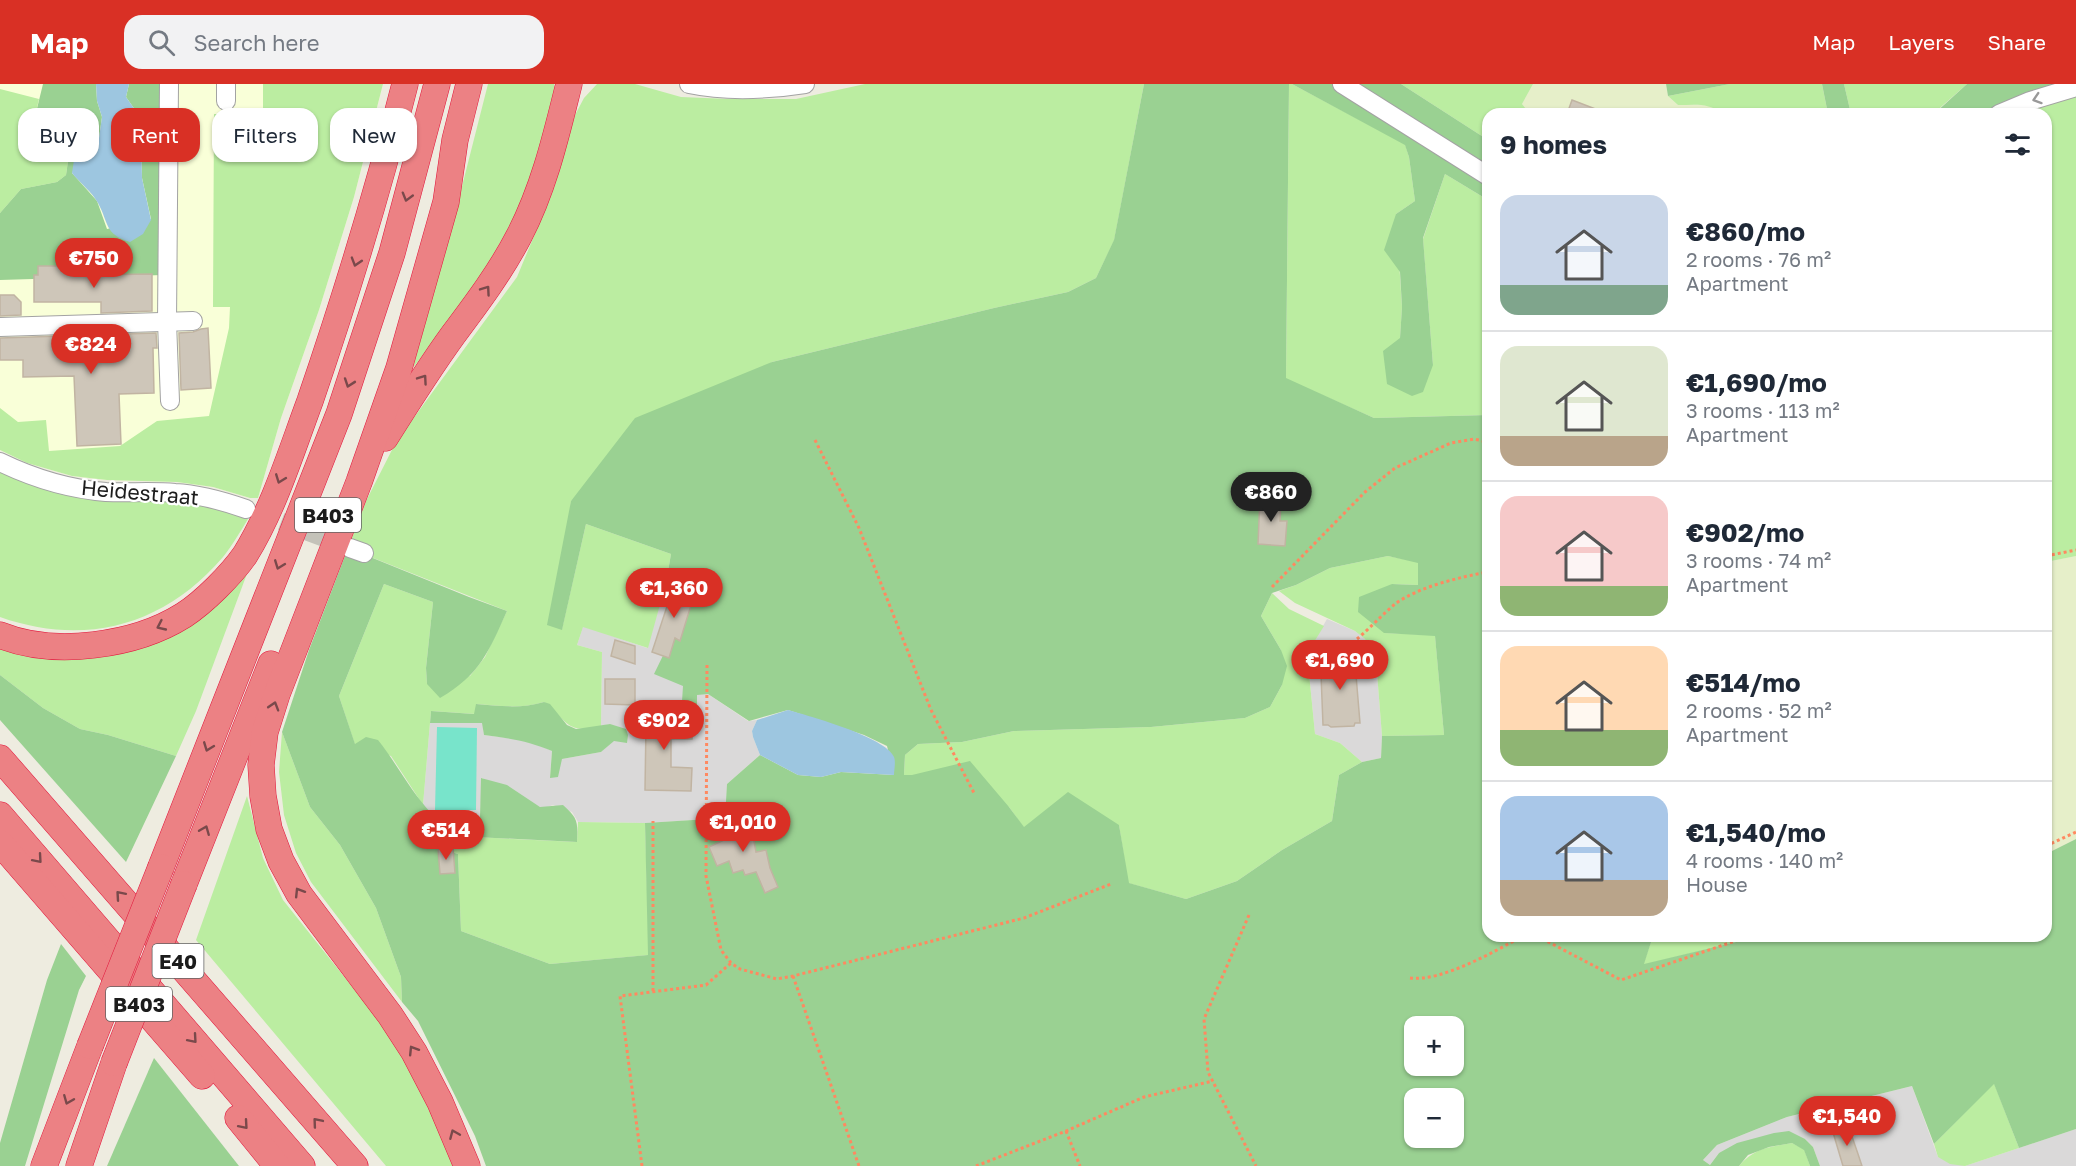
<!DOCTYPE html>
<meta charset="utf-8">
<style>
:root{--surface:#fff;--page:#f2f2f3;--text:#1f2937;--muted:#747a83;--line:#e0e1e3;--accent:#d93025}
body{margin:0;font-family:"Golos Text",sans-serif;background:var(--page);color:var(--text);height:100vh;display:flex;flex-direction:column;font-size:22px;white-space:nowrap}
*{box-sizing:border-box;margin:0}
p{font-size:20px;color:var(--muted)}
.icon{flex:none;width:33px;height:33px;fill:none;stroke:currentColor;stroke-width:2;stroke-linecap:round;stroke-linejoin:round}
.map{position:relative;flex:1;overflow:hidden}
.sheet{position:absolute;left:1482px;top:24px;width:570px;height:834px;display:flex;flex-direction:column;background:var(--surface);border-radius:18px;box-shadow:0 2px 4px #0004}
.sheet>*{flex:none}
.banner{position:absolute;left:18px;top:24px;width:570px;height:54px;display:flex;gap:12px}
.controls{position:absolute;left:1404px;top:932px;display:grid;gap:12px}
.controls a{display:grid;place-items:center;width:60px;height:60px;border-radius:12px;background:var(--surface);box-shadow:0 2px 4px #0004;font-size:30px}
.price{position:absolute;translate:-50% -51px;padding:0 14px;border-radius:21px;background:var(--accent);color:#fff;font-size:20px;line-height:39px;filter:drop-shadow(0 2px 3px #0008)}
.price::after{content:'';position:absolute;left:50%;top:36px;width:18px;height:14px;margin-left:-9px;background:inherit;clip-path:polygon(0 0,100% 0,50% 100%)}
.price.on{background:#222;color:#fff}
ul{padding:0;list-style:none}
li{display:flex;align-items:center;gap:18px;height:150px;padding:0 18px}
li+li{border-top:2px solid var(--line)}
li span{display:grid;place-items:center;flex:none;width:168px;height:120px;border-radius:18px;color:#555}
li>.icon{margin-inline-start:auto}
span .icon{width:72px;height:72px;fill:#fffc;stroke-width:1}
li b{font-size:26px}
h2{display:flex;justify-content:space-between;align-items:center;height:72px;padding:0 18px;font-size:26px}
.tag{padding:0 21px;border-radius:18px;background:var(--surface);box-shadow:0 2px 4px #0004;font-size:21px;line-height:54px}
.tag.on{background:var(--accent);color:#fff}
header{display:flex;align-items:center;gap:36px;box-sizing:border-box;height:84px;padding:0 30px;background:var(--accent);color:#fff}
header strong{font-size:28px}
nav{display:flex;gap:33px;margin-inline-start:auto;font-size:21px}
.search{width:420px;height:54px;background:var(--page);display:flex;align-items:center;gap:15px;box-sizing:border-box;padding:0 21px;border-radius:18px;color:var(--muted);font-size:22px}
.map>svg:first-child{display:block}
.residential{fill:#dad9d9}
.education{fill:#f9ffd8}
.farmland{fill:#e6efc9}
.grass{fill:#bbeda1}
.forest{fill:#9ad192;fill-rule:evenodd}
.pitch{fill:#78e4cb}
.water{fill:#9dc6e0}
.building{fill:#cec6b9;stroke:#c1b4a2;stroke-width:1.5}
.lines{fill:none;stroke-linecap:round;stroke-linejoin:round}
.minor-tunnel{stroke:#c4c2b9;stroke-width:18;stroke-dasharray:18 9;stroke-linecap:butt}
.minor-casing{stroke:#a3a3a3;stroke-width:20}
.highway-casing{stroke:#e2173d;stroke-width:27}
.path{stroke:#ff8960;stroke-width:3;stroke-dasharray:3 3;stroke-linecap:butt}
.minor{stroke:#fff;stroke-width:18}
.highway{stroke:#ec8184;stroke-width:26}
.highway-bridge-casing{stroke:#e2173d;stroke-width:27;stroke-linecap:butt}
.highway-bridge{stroke:#ec8184;stroke-width:26}
.oneway{stroke:#999}
.oneway2{stroke:#7a494b}
.labels{text-anchor:middle;dominant-baseline:central;stroke-width:4.5;stroke-linejoin:round;paint-order:stroke}
.shield{fill:#fff;stroke:#606060;stroke-width:1.5}
.shield-label{font-size:20px;font-weight:bold;fill:#1c1c1c}
.street-label{font-size:21px;fill:#1c1c1c;stroke:#fff}
</style>
<header>
<strong>Map</strong>
<div class="search"><svg class="icon" aria-label="search" viewBox="0 0 24 24"><circle cx="10" cy="10" r="6"/><path d="M15 15l6 6"/></svg>Search here</div>
<nav><a>Map</a><a>Layers</a><a>Share</a></nav>
</header>
<div class="map">
<svg width="2076" height="1082" viewBox="0 0 2076 1082">
<rect width="100%" height="100%" fill="#eeece0"/>
<g class="residential">
<path d="M666,499L695,505L683,602L697,610H708L748,637L757,636L752,647L753,653L760,671L727,700L726,734L645,739L578,738L572,728L553,721L545,724L540,723L482,694L480,733L432,730L423,721L430,639H483L484,651L516,655L535,659L552,667L550,693L562,675L601,668L613,657L610,640L601,642L602,568L577,561L583,542L647,564Z"/>
<path d="M1327,535L1355,547L1365,555L1376,576L1382,652L1381,674L1362,678L1340,659L1315,650L1309,589L1311,563Z"/>
<path d="M1912,1002L1938,1073L1965,1082L2076,1045V1082H1820L1813,1063L1805,1055L1719,1069L1710,1081L1703,1076L1717,1061L1787,1033Z"/>
</g>
<path class="education" d="M0,0H383L354,113L319,226L281,334L258,414H250L213,403L177,398L107,396L72,392L27,379L0,366Z"/>
<g class="farmland">
<path d="M1533,0H1666L1668,12L1678,21H1704L1715,23L1723,30H1530L1522,20Z"/>
<path d="M2076,472V755L2046,770V478Z"/>
</g>
<g class="grass">
<path d="M263,0H383L354,113L319,226L281,334L258,414H250L213,403L177,398L107,396L72,392L27,379L0,366V324L18,338L46,336L49,367L120,362L157,337L209,332L229,244L230,223H213L214,30H263Z"/>
<path d="M488,0H554L556,10L537,87L514,134L478,198L413,284L457,122Z"/>
<path d="M597,0H635L681,13L729,15H796L865,0H1144L1114,157L1096,194L1068,208L994,224L772,278L571,417L562,545L586,440L671,470L666,499L648,564L583,543L577,561L602,568L601,642C565,651 568,636 544,618C522,625 500,622 477,620L475,630L431,627L423,721L391,672L355,661L339,612L384,500L433,518L426,584L427,600L470,592L485,573L507,527L348,464L366,417L396,358L517,193L554,104L575,31L584,14Z"/>
<path d="M1289,0H1292L1405,60L1409,73L1415,117L1396,130L1402,223L1400,254L1433,281L1423,155L1445,90L1488,116V331L1374,334L1286,295Z"/>
<path d="M1401,0H1533L1522,20L1530,30H1488V56Z"/>
<path d="M1730,0H1822L1828,30H1723C1708,18 1695,21 1678,21L1668,12Z"/>
<path d="M1844,0H1967L1933,30H1851Z"/>
<path d="M0,5L39,15L29,57L68,77L66,91L57,98L21,105L0,129Z"/>
<path d="M2076,8V472L2046,478V30H2016Z"/>
<path d="M0,386L209,421L244,432L248,435C240,448 232,462 223,473C164,542 85,563 0,533Z"/>
<path d="M1388,472L1418,478V501L1392,500L1384,549L1435,551L1444,651L1382,652L1376,576L1365,555L1355,547L1295,519L1279,507L1296,501L1330,484Z"/>
<path d="M248,487L196,627L176,672L108,651L80,645L43,624L0,591V561L113,569Z"/>
<path d="M1272,509L1289,525L1324,542L1311,563L1309,589L1315,650L1340,659L1362,678L1339,691L1332,737L1282,766L1237,797L1186,815L1128,799L1119,741L1024,744L1009,723L912,691H904L905,671L918,660L962,658L1014,647L1151,643L1245,634L1270,623L1282,601L1281,566L1261,532Z"/>
<path d="M282,648L310,723L340,761L376,824L401,893L402,918L311,798L296,769L284,731L279,688Z"/>
<path d="M247,712L263,774L283,816L389,949L418,998L456,1082H386L196,856Z"/>
<path d="M578,738L645,739L649,871L550,880L461,847L458,770L424,760L413,750L577,758Z"/>
<path d="M1653,852H1761L1643,881Z"/>
<path d="M1994,999L2019,1064L1965,1082L1950,1080L1938,1073L1934,1060Z"/>
<path d="M1792,1059L1804,1065L1810,1082H1739C1754,1064 1770,1063 1792,1059Z"/>
</g>
<g class="forest">
<path d="M43,0H96L97,17L102,33L97,68L82,71L72,89L97,117L107,145L151,135L142,94L141,43L138,30L126,13L129,0H165L163,191L0,196V129L21,105L57,98L66,91L68,77L29,57Z"/>
<path d="M1144,0H1289L1286,294L1374,334L1488,331V852H1653L1644,880L1761,852H2046V770L2076,755V1045L2019,1064L1994,1000L1934,1060L1912,1002L1787,1033L1717,1061L1703,1076L1710,1081L1719,1069L1737,1059L1774,1049L1789,1047L1805,1055L1813,1063L1820,1082H1810L1804,1066L1792,1059L1769,1063L1748,1071L1739,1082H486L475,1052L418,937L402,918L401,893L376,824L340,761L310,723L282,648L309,566L348,464L469,513L507,527C489,567 480,591 440,614L427,600L426,584L433,518L384,500L339,612L355,660L366,653L378,656C397,680 411,708 432,730L480,733L481,694L507,701L540,723L563,721C578,734 578,738 577,758L414,750L424,760L458,770L461,847L550,880L648,871L645,739L725,734L727,700L760,671L798,691L821,693L841,688L894,691L887,662L864,651L788,626L749,637L708,610L697,611V639L681,633L683,602L654,590L695,506L666,499L671,470L586,440L562,546L547,541L571,417L635,334L772,278L994,224L1068,208L1096,194L1114,156ZM1388,472L1418,479V501L1392,500L1359,513L1358,528L1384,549L1435,552L1444,651L1382,652L1381,674L1362,678L1339,691L1332,737L1282,766L1237,797L1186,815L1129,799L1119,741L1068,708L1024,743L1009,723L970,677L912,691H904L905,671L918,660L962,658L1014,647L1151,643L1245,634L1270,623L1282,601L1287,582L1281,566L1261,532L1272,509L1296,501L1330,484ZM1414,942H1454V981H1414ZM1414,1014H1454V1053H1414Z"/>
<path d="M1292,0H1401L1488,56V116L1445,90L1423,154L1433,281L1423,308L1412,312L1387,300L1383,267L1400,254L1402,223L1400,188L1384,166L1396,130L1415,117L1409,73L1405,61Z"/>
<path d="M1666,0H1730L1668,12Z"/>
<path d="M1822,0H1844L1851,30H1828Z"/>
<path d="M1967,0H2063L2010,16L1986,30H1934Z"/>
<path d="M0,591L43,624L80,645L108,651L176,672L126,778L0,636Z"/>
<path d="M544,618L550,620L567,641L576,645L610,640L626,645L628,651L627,659L614,657L601,668L562,675L558,693L550,694L552,667C529,657 508,654 484,651L482,639H430L431,627L474,630L476,620C500,622 521,625 544,618Z"/>
<path d="M61,860L86,892L79,906L25,1082H0V1059L47,896Z"/>
<path d="M154,974L239,1082H107Z"/>
</g>
<path class="pitch" d="M437,643L477,644L476,726H435Z"/>
<g class="water">
<path d="M96,0H129L126,13L138,30L141,43L142,94L151,136L143,150L130,158C104,150 109,139 98,119C92,108 80,99 72,89L74,76L82,71L97,68L102,33L97,17Z"/>
<path d="M788,626C809,632 886,653 894,673C896,678 894,686 894,691L841,688L821,693L798,691L760,671L753,653L752,647L757,636Z"/>
</g>
<g class="building">
<path d="M1572,16L1606,29V30H1567Z"/>
<path d="M38,182H78L79,191L152,190V227L101,229V218H34V191H38Z"/>
<path d="M0,211H14L21,218V231L0,232Z"/>
<path d="M208,244L211,304L181,306L179,249L193,248L201,245Z"/>
<path d="M156,249L157,264H153L154,309L119,310L121,360L77,362L74,292L23,293V276H0V254Z"/>
<path d="M1260,413L1281,415L1280,437H1287L1285,462L1258,460Z"/>
<path d="M675,498L696,505L680,557L675,554L669,574L652,568Z"/>
<path d="M615,556L635,562V580L611,572Z"/>
<path d="M1354,567L1360,639H1355L1354,642L1331,643L1328,641H1323L1321,590H1324V580H1329V568Z"/>
<path d="M605,595H635V621L605,620Z"/>
<path d="M633,627L678,629L677,639H693L692,655H671V683L692,684L691,707L645,706L646,641H633Z"/>
<path d="M750,734L756,768L766,766L770,784L778,803L765,809L756,788L745,791L743,786L733,789L729,777L717,782L709,763L724,756L722,743L725,742V738Z"/>
<path d="M453,764L455,789L440,790L438,765Z"/>
<path d="M1848,1041L1858,1070L1862,1082H1843L1832,1045Z"/>
</g>
<g class="lines">
<path class="minor-tunnel" d="M256,428L345,462"/>
<g class="minor-casing">
<g id="minor">
<path d="M169,0L167,238L170,317"/>
<path d="M689,0C727,8 766,6 805,0"/>
<path d="M1342,0L1488,92"/>
<path d="M226,17V0"/>
<path d="M1999,30L2030,17L2076,3"/>
<path d="M0,243L193,237"/>
<path d="M0,378C33,394 69,405 106,408C129,409 152,407 175,409C199,410 223,417 246,425"/>
<path d="M350,464L364,469"/>
</g>
</g>
<g class="highway-casing">
<g id="highway">
<path d="M385,354C407,319 429,284 453,251C477,219 501,187 519,152C544,104 556,52 569,0"/>
<path d="M0,551C54,573 135,562 184,531C204,518 231,491 245,471C274,424 291,368 310,317C346,212 378,107 405,0"/>
<path d="M0,674L355,1082"/>
<path d="M0,731L302,1082"/>
<path d="M0,759L202,992"/>
<path d="M161,783L339,330L392,169L437,0"/>
<path d="M184,800L271,580"/>
<path d="M238,1034L277,1082"/>
<path d="M44,1082L90,962"/>
<path d="M79,1082L114,979"/>
<path d="M467,1082L440,1018L414,968L390,931L299,810L281,777L269,745L263,712L261,681L265,648L277,610L359,398L399,284L446,118L455,56L469,0"/>
</g>
</g>
<g class="path">
<path d="M815,356L859,444L931,626L974,709"/>
<path d="M2046,472L2076,466"/>
<path d="M1272,503L1365,408L1395,384L1451,359L1474,355L1488,358"/>
<path d="M1357,555C1370,544 1382,531 1395,520C1418,503 1460,493 1488,488"/>
<path d="M707,581L706,792L721,866L731,879L740,885L777,895L793,892L1024,834L1111,800"/>
<path d="M2046,762L2076,748"/>
<path d="M1249,831L1204,935L1208,988L1256,1082"/>
<path d="M1537,852L1621,896L1750,852"/>
<path d="M793,892L859,1082"/>
<path d="M1410,894C1442,898 1495,867 1523,852"/>
<path d="M653,907V737"/>
<path d="M1066,1047L1080,1082"/>
<path d="M642,1082L620,912L706,901L731,879"/>
<path d="M976,1082L1066,1047L1144,1013L1213,997"/>
</g>
<use href="#minor" class="minor"/>
<use href="#highway" class="highway"/>
<g class="highway-bridge-casing">
<g id="highway-bridge">
<path d="M90,962L161,783"/>
<path d="M114,979L184,800"/>
</g>
</g>
<use href="#highway-bridge" class="highway-bridge"/>
</g>
<defs><path id="oneway-chevron" d="M-2-3.5L2.5 0L-2 3.5" fill="none" stroke-width="1.6" stroke-linecap="round" stroke-linejoin="round" transform="scale(1.5)"/></defs>
<use class="oneway" href="#oneway-chevron" transform="translate(2037 15) rotate(162)"/>
<g class="oneway2">
<use href="#oneway-chevron" transform="translate(407 113) rotate(106)"/>
<use href="#oneway-chevron" transform="translate(356 178) rotate(107)"/>
<use href="#oneway-chevron" transform="translate(486 206) rotate(-55)"/>
<use href="#oneway-chevron" transform="translate(423 295) rotate(-55)"/>
<use href="#oneway-chevron" transform="translate(349 299) rotate(109)"/>
<use href="#oneway-chevron" transform="translate(280 395) rotate(111)"/>
<use href="#oneway-chevron" transform="translate(279 481) rotate(111)"/>
<use href="#oneway-chevron" transform="translate(161 542) rotate(155)"/>
<use href="#oneway-chevron" transform="translate(274 622) rotate(-73)"/>
<use href="#oneway-chevron" transform="translate(208 663) rotate(111)"/>
<use href="#oneway-chevron" transform="translate(205 746) rotate(-68)"/>
<use href="#oneway-chevron" transform="translate(38 775) rotate(49)"/>
<use href="#oneway-chevron" transform="translate(299 808) rotate(-122)"/>
<use href="#oneway-chevron" transform="translate(120 811) rotate(-131)"/>
<use href="#oneway-chevron" transform="translate(193 955) rotate(49)"/>
<use href="#oneway-chevron" transform="translate(413 966) rotate(-122)"/>
<use href="#oneway-chevron" transform="translate(68 1016) rotate(112)"/>
<use href="#oneway-chevron" transform="translate(317 1038) rotate(-130)"/>
<use href="#oneway-chevron" transform="translate(244 1041) rotate(49)"/>
<use href="#oneway-chevron" transform="translate(454 1050) rotate(-113)"/>
</g>
<g class="labels">
<g class="shield">
<rect x="295" y="414" width="66" height="34" rx="4.5"/>
<rect x="152.5" y="860" width="51" height="34" rx="4.5"/>
<rect x="106" y="903" width="66" height="34" rx="4.5"/>
</g>
<g class="shield-label">
<text x="328" y="431">B403</text>
<text x="178" y="877">E40</text>
<text x="139" y="920">B403</text>
</g>
<g class="street-label">
<text transform="translate(140 408) rotate(5)">Heidestraat</text>
</g>
</g>
</svg>
<div class="controls">
<a>+</a>
<a>−</a>
</div>
<b class="price" style="left:94px;top:205px">€750</b>
<b class="price" style="left:91px;top:291px">€824</b>
<b class="price on" style="left:1271px;top:439px">€860</b>
<b class="price" style="left:674px;top:535px">€1,360</b>
<b class="price" style="left:1340px;top:607px">€1,690</b>
<b class="price" style="left:664px;top:667px">€902</b>
<b class="price" style="left:743px;top:769px">€1,010</b>
<b class="price" style="left:446px;top:777px">€514</b>
<b class="price" style="left:1847px;top:1063px">€1,540</b>
<div class="banner">
<a class="tag">Buy</a>
<a class="tag on">Rent</a>
<a class="tag">Filters</a>
<a class="tag">New</a>
</div>
<section class="sheet">
<h2>9 homes<svg class="icon" aria-label="filters" viewBox="0 0 24 24"><path d="M4 7h16M4 17h16"/><circle cx="9" cy="7" r="2"/><circle cx="15" cy="17" r="2"/></svg></h2>
<ul>
<li><span style="background:linear-gradient(#c9d6e8 75%,#7fa58c 0)"><svg class="icon" aria-label="home" viewBox="0 0 24 24"><path d="M3 11l9-7 9 7M6 9v11h12V9"/></svg></span><div><b>€860/mo</b><p>2 rooms · 76 m²</p><p>Apartment</p></div></li>
<li><span style="background:linear-gradient(#dfe7d0 75%,#b9a48a 0)"><svg class="icon" aria-label="home" viewBox="0 0 24 24"><path d="M3 11l9-7 9 7M6 9v11h12V9"/></svg></span><div><b>€1,690/mo</b><p>3 rooms · 113 m²</p><p>Apartment</p></div></li>
<li><span style="background:linear-gradient(#f6c9c9 75%,#8fb573 0)"><svg class="icon" aria-label="home" viewBox="0 0 24 24"><path d="M3 11l9-7 9 7M6 9v11h12V9"/></svg></span><div><b>€902/mo</b><p>3 rooms · 74 m²</p><p>Apartment</p></div></li>
<li><span style="background:linear-gradient(#ffd9b3 70%,#8fb573 0)"><svg class="icon" aria-label="home" viewBox="0 0 24 24"><path d="M3 11l9-7 9 7M6 9v11h12V9"/></svg></span><div><b>€514/mo</b><p>2 rooms · 52 m²</p><p>Apartment</p></div></li>
<li><span style="background:linear-gradient(#a9c7e8 70%,#b9a48a 0)"><svg class="icon" aria-label="home" viewBox="0 0 24 24"><path d="M3 11l9-7 9 7M6 9v11h12V9"/></svg></span><div><b>€1,540/mo</b><p>4 rooms · 140 m²</p><p>House</p></div></li>
</ul>
</section>
</div>
